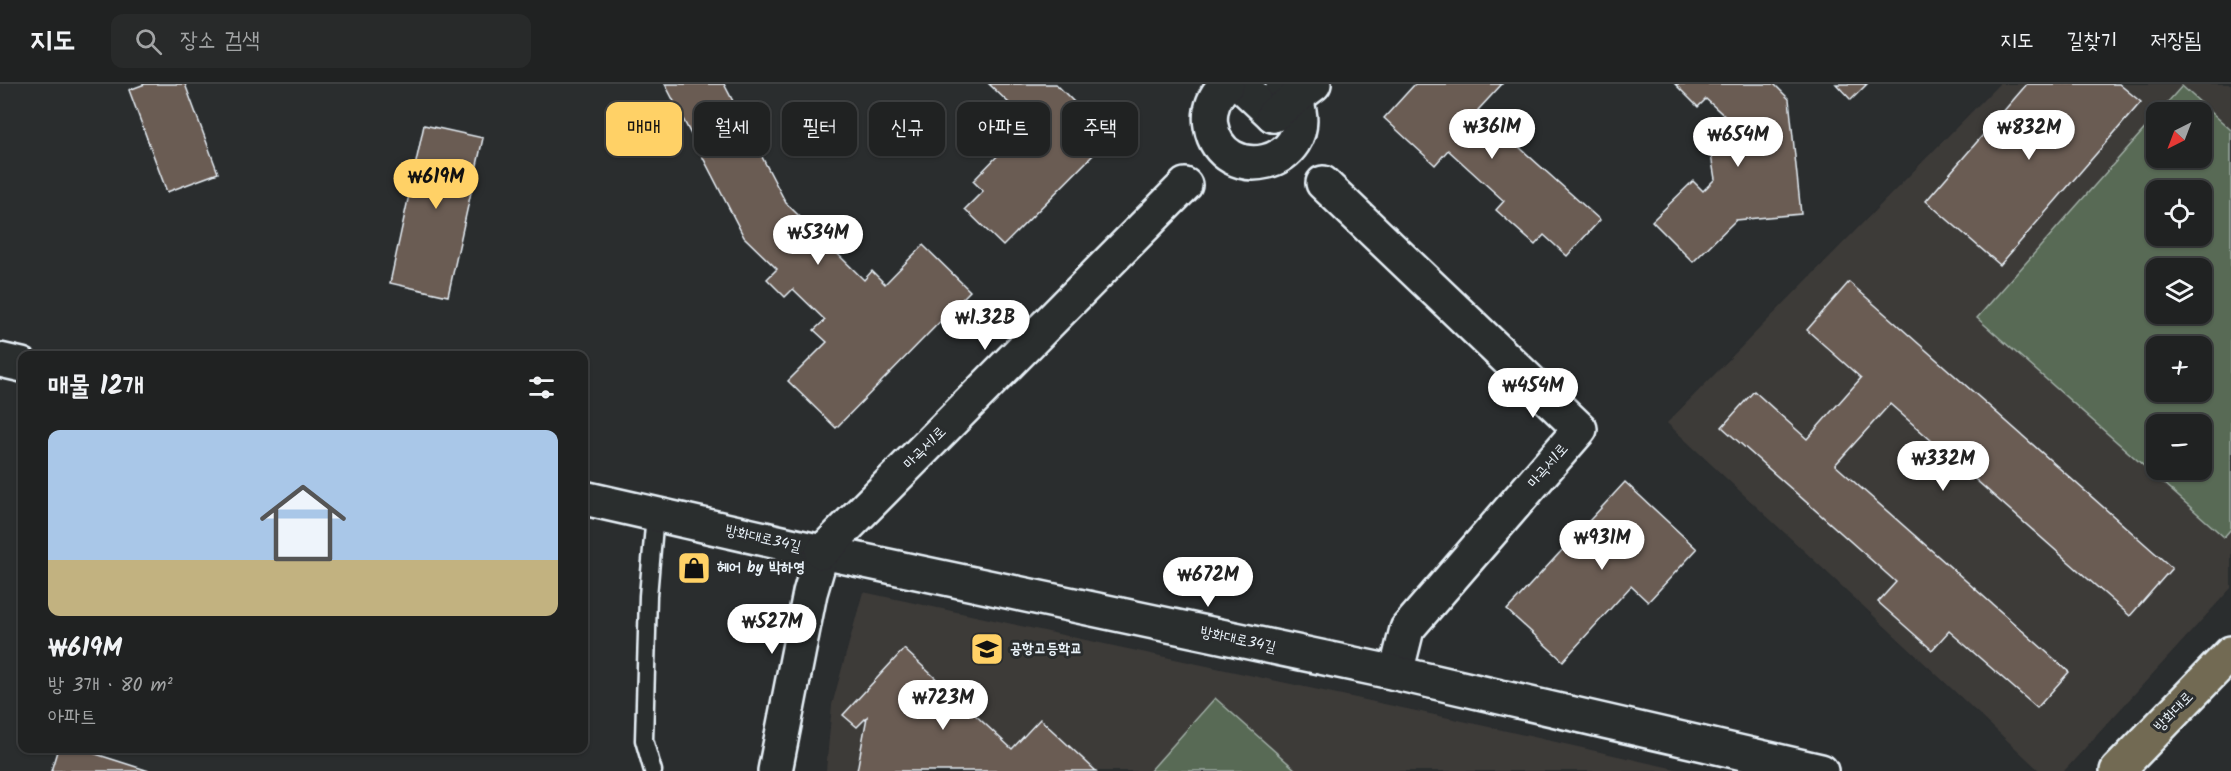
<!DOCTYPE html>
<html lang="ko">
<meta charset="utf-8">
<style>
:root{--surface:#202222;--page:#282a2a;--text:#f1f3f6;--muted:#a2a4a5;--line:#3d3f40;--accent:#ffd166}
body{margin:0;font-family:Kalam,"Poor Story",sans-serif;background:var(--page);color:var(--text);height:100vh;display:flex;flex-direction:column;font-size:22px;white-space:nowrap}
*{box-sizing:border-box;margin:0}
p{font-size:20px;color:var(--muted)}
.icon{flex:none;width:33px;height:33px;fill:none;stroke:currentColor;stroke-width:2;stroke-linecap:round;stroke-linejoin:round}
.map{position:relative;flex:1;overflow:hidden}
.panel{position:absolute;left:18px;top:267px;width:570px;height:402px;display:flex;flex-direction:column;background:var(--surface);border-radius:12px;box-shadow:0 2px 4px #0004,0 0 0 2px var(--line)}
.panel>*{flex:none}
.hud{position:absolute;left:606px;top:18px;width:570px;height:54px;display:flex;gap:12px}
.needle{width:39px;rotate:222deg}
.buttons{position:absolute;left:2146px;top:18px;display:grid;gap:12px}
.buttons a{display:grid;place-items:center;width:66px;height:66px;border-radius:12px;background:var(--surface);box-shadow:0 2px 4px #0004,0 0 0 2px var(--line);font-size:30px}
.price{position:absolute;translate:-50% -51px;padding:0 14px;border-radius:21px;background:#fff;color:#222;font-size:20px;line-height:39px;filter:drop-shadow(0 2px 3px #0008)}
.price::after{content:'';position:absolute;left:50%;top:36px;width:18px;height:14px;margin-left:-9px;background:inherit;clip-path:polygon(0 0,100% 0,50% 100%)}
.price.selected{background:var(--accent);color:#111}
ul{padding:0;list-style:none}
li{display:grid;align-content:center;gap:12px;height:318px;padding:0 30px}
li span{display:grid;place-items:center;height:186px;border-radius:12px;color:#555}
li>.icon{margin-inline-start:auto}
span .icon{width:108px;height:108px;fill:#fffc;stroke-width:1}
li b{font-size:26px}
h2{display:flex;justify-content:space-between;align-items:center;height:72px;padding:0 30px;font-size:26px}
.chip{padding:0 21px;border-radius:12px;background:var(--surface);box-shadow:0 2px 4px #0004,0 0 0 2px var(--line);font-size:21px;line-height:54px}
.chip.selected{background:var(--accent);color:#111}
header{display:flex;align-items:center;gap:36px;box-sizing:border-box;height:84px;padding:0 30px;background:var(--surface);border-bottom:2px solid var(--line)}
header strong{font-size:28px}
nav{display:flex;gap:33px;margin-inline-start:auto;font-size:21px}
.search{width:420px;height:54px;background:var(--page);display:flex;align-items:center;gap:15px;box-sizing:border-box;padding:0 21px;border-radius:12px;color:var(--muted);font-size:22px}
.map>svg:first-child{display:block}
.built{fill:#3e3b39;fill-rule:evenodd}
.green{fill:#586a54;stroke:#a0aea6;stroke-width:1.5;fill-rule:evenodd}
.building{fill:#6b5b53;stroke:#e8f1f8;stroke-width:1.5}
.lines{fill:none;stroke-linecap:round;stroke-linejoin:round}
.service-casing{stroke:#e8f1f8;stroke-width:21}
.minor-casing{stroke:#e8f1f8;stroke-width:38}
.tertiary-casing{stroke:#e8f1f8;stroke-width:38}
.primary-casing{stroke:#e8f1f8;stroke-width:38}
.service{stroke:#2a2d2e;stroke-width:16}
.minor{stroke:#2a2d2e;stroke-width:33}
.tertiary{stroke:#2a2d2e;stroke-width:33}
.primary{stroke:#726b52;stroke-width:33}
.labels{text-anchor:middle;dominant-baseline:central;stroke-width:6;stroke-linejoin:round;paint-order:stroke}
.street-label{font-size:15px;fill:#e8f1f8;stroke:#2a2d2e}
.poi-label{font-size:15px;font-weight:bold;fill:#e8f1f8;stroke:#2a2d2e;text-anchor:start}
</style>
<header>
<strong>지도</strong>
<div class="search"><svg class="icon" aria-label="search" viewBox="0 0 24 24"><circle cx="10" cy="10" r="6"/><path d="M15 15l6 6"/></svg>장소 검색</div>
<nav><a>지도</a><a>길찾기</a><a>저장됨</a></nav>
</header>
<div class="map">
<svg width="2231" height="687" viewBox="0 0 2231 687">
<rect width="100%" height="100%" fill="#2a2d2e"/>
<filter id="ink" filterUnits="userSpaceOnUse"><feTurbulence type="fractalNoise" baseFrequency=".0167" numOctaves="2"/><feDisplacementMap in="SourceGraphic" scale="12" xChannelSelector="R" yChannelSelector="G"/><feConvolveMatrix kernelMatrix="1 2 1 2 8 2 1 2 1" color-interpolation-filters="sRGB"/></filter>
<g filter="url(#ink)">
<g class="built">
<path d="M1999,0H2231V504L2064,687H2040L1667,339ZM2157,28H2202V74H2157ZM2157,106H2202V152H2157ZM2157,184H2202V230H2157ZM2157,262H2202V308H2157ZM2157,340H2202V386H2157Z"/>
<path d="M863,508L1458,636L1684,687H826L832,621Z"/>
</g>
<g class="green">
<path d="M2182,2L2231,46V445L2224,453L1977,234L2157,31V74H2202V28H2159ZM2157,106H2202V152H2157ZM2157,184H2202V230H2157ZM2157,262H2202V308H2157ZM2157,340H2202V386H2157Z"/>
<path d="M1215,614L1297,687H1150Z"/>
</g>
<g class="building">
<path d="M145,0H185L218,89L167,108L129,6Z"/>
<path d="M665,0H724L786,119L864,196L872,187L885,200L923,161L970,207L836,344L788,297L827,258L814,246L825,236L793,205L785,213L767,195L777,185L744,153Z"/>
<path d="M989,0H1056L1093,37L1086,45L1103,61L1003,162L965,125L983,107L973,97L1009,60L1017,68L1030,55L1021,46L1029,38Z"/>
<path d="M1415,0H1502L1478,26L1600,136L1567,172L1544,151L1535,161L1496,126L1504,117L1448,66L1435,81L1384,34Z"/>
<path d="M1675,0H1774L1789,15L1801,130L1736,136L1693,178L1652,137L1693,97L1703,107L1715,95L1710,65L1735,61L1731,38L1706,15L1698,23Z"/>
<path d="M1836,0H1867L1851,16Z"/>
<path d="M2027,0H2119L2141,18L2000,181L1926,117Z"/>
<path d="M424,41L483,54L448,212L390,199Z"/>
<path d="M1849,198L2172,484L2130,532L1890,320L1835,381L2069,588L2037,624L1949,547L1932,566L1878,518L1896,498L1722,343L1754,307L1807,355L1861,294L1807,246Z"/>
<path d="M1625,398L1697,465L1648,518L1631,502L1563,577L1507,526Z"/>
<path d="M904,565L1012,665L1040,635L1096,687H857L867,633L857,643L843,631Z"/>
<path d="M58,664H77L149,687H51Z"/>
</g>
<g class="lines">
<g class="service-casing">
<path id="service" d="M653,687L644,656L648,512L655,430"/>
</g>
<g class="minor-casing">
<g id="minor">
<path d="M1240,0L1273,31"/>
<path d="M1323,99L1580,345L1407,545L1396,589"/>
<path d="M0,276L22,281"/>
<path d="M584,414L822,468L1396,589L1821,687"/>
<path d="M775,687L810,509L822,468"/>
</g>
</g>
<g class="tertiary-casing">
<g id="tertiary">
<path d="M1227,0C1215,10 1208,26 1211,42C1222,103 1317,83 1297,19C1294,12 1287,6 1283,0"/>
<path d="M1273,31L1314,0"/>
<path d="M822,468L1185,101"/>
</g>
</g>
<g class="primary-casing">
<path id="primary" d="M2117,687L2231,569"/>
</g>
<use href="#service" class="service"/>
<use href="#minor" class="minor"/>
<use href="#tertiary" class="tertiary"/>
<use href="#primary" class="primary"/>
</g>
</g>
<defs>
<g id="shop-square" transform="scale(1.725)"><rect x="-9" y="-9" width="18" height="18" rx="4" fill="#ffd166" stroke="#2a2d2e"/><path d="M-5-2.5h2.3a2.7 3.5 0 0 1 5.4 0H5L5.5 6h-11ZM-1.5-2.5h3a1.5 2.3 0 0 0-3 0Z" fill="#111"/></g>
<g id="school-square" transform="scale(1.725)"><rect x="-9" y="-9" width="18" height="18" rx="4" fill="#ffd166" stroke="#2a2d2e"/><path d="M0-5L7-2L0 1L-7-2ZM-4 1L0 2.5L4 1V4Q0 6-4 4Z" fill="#111"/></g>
</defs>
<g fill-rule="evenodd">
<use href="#shop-square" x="694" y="484"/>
<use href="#school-square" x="987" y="565"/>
</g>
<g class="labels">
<g class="street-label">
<text transform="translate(925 364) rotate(-45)">마곡서1로</text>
<text transform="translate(1548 382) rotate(-49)">마곡서1로</text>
<text transform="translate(763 455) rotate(13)">방화대로34길</text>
<text transform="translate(1238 556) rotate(12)">방화대로34길</text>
<text transform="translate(2174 628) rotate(-46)">방화대로</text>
</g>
<g class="poi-label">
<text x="717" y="484">헤어 by 박하영</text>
<text x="1010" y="565">공항고등학교</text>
</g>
</g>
</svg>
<div class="buttons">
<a><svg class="needle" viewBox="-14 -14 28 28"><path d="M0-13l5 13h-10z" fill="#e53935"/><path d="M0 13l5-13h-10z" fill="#a2a4a5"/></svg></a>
<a><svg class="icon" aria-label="locate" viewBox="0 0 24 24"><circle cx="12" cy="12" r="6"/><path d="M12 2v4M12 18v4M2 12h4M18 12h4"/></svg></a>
<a><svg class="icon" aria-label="layers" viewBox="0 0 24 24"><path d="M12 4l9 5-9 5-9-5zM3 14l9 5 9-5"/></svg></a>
<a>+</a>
<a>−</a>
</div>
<b class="price" style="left:1492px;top:76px">₩361M</b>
<b class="price" style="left:2029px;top:77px">₩832M</b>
<b class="price" style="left:1738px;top:84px">₩654M</b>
<b class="price selected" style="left:436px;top:126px">₩619M</b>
<b class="price" style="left:818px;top:182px">₩534M</b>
<b class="price" style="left:985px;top:267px">₩1.32B</b>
<b class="price" style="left:1533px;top:335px">₩454M</b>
<b class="price" style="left:1943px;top:408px">₩332M</b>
<b class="price" style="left:1602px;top:487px">₩931M</b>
<b class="price" style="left:1208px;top:524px">₩672M</b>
<b class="price" style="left:772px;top:571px">₩527M</b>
<b class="price" style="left:943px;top:647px">₩723M</b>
<div class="hud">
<a class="chip selected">매매</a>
<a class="chip">월세</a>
<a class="chip">필터</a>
<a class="chip">신규</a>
<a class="chip">아파트</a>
<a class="chip">주택</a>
</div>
<section class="panel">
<h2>매물 12개<svg class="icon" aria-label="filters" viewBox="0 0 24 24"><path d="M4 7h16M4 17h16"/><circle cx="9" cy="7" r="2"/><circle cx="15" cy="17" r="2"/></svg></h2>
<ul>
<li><span style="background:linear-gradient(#a9c7e8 70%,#c2b280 0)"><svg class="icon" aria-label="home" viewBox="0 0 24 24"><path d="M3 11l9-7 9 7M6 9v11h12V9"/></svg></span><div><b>₩619M</b><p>방 3개 · 80 m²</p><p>아파트</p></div></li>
</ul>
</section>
</div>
